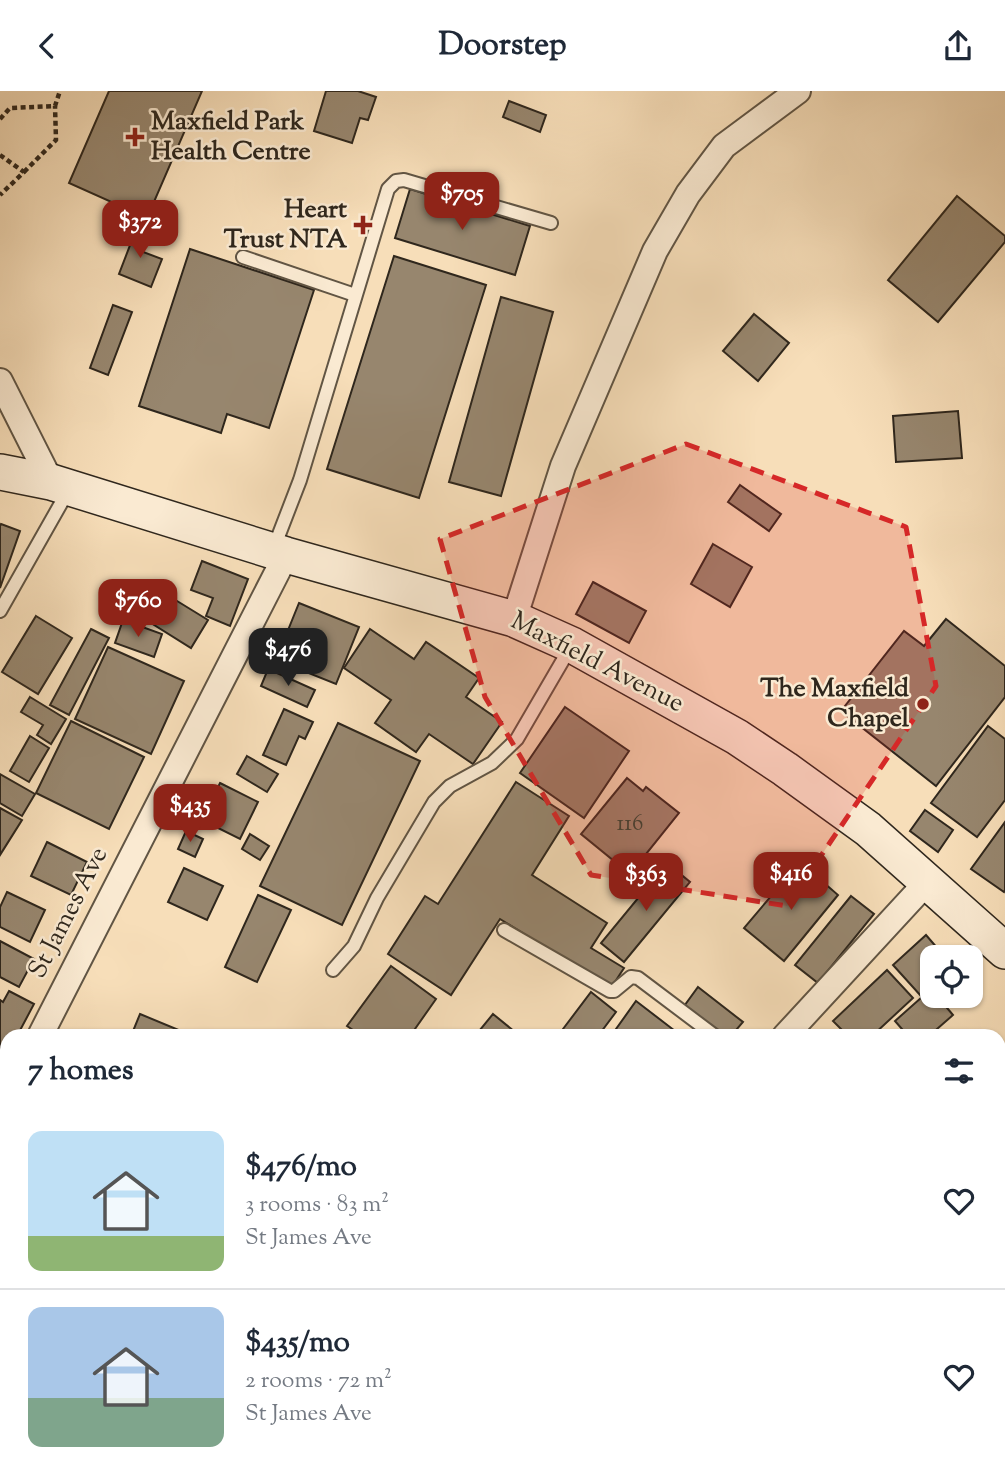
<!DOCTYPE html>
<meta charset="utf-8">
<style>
:root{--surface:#fff;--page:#f6f6f7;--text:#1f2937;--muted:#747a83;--line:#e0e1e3;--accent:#8f2418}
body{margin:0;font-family:"Sorts Mill Goudy",serif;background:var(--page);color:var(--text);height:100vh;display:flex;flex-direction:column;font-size:26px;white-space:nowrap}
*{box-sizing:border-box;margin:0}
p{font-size:23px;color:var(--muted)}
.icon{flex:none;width:38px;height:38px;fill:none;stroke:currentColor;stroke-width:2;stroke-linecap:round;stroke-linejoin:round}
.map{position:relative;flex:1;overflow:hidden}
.drawer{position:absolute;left:0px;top:938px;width:1006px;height:448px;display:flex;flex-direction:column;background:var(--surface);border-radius:21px 21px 0 0;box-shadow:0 2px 5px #0004}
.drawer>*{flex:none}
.controls{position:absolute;left:920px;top:854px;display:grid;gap:14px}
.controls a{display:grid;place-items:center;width:63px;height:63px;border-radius:14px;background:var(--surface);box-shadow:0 2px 5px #0004;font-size:35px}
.price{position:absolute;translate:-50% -60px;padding:0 16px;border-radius:14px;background:var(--accent);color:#fff;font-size:23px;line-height:46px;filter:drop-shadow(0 2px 4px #0008)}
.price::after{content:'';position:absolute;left:50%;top:42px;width:21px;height:16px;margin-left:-10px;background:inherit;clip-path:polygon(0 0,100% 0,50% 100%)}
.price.on{background:#222;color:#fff}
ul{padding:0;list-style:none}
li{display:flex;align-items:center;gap:21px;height:175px;padding:0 28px}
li+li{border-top:2px solid var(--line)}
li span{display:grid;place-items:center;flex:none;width:196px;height:140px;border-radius:14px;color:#555}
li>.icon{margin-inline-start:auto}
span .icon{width:84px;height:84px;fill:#fffc;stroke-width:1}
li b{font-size:30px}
h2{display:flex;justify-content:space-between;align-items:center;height:84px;padding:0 28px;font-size:30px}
header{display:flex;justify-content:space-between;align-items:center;height:91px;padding:0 28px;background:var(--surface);font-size:32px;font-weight:700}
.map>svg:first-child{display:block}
.building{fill:#97866e;stroke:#2f271d;stroke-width:2}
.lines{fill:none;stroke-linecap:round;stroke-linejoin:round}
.service-casing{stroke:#615544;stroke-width:16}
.minor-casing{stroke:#615544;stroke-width:28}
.secondary-casing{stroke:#2f271d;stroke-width:38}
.path{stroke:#2f271d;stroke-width:4.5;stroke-dasharray:5 3.5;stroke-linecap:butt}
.service{stroke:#faead2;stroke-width:12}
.minor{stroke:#faead2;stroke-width:24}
.secondary{stroke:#faead2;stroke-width:35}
.marked{fill:#d62828;fill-opacity:0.2;stroke:#d62828;stroke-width:5;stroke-dasharray:14 9;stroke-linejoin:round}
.poi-dot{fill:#8f2418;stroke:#faead2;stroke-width:2.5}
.labels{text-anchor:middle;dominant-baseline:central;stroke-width:5;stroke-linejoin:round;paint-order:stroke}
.number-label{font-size:23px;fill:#493f31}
.poi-label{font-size:26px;font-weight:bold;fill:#2f271d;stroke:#faead2;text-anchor:end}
.street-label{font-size:26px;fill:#2f271d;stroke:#faead2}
</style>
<header><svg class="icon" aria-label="back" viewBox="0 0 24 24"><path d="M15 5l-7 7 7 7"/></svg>Doorstep<svg class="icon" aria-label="share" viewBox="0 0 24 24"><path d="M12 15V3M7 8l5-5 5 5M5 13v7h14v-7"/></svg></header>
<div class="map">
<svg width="1005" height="1386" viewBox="0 0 1005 1386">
<rect width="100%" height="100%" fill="#f7deb9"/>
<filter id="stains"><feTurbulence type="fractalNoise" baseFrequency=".00286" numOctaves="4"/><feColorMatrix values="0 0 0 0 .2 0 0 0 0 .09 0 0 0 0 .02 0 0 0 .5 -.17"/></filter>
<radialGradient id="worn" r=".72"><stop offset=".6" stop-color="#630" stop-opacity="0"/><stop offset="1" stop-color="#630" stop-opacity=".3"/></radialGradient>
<g class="building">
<path d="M109,0H202L147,127L69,92Z"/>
<path d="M326,0H358L376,6L368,29L360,27L352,52L314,40Z"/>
<path d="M509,10L546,24L540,41L503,26Z"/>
<path d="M410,98L530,135L515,184L395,147Z"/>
<path d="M957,105L1005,145V151L938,231L888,189Z"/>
<path d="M137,136L151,142L143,161L162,168L151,196L119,183Z"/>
<path d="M190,158L314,199L269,337L227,323L221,342L139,315Z"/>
<path d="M394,165L486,194L419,407L327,378Z"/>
<path d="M501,206L553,221L501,405L449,391Z"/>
<path d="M113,214L132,221L108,284L90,277Z"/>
<path d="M754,223L789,252L758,290L723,260Z"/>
<path d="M958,320L962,367L896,371L893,325Z"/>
<path d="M740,394L781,423L769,440L728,411Z"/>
<path d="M1,433L20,440L0,497V435Z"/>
<path d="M713,453L752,476L730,516L691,493Z"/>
<path d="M202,470L248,488L230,535L206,525L213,507L191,499Z"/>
<path d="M593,491L646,520L629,552L576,523Z"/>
<path d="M151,494L208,529L191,557L135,522Z"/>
<path d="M299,512L359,536L336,593L276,569Z"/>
<path d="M36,525L72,547L38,603L2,581Z"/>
<path d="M946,528L1005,575V606L936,695L841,620L904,540L924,555Z"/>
<path d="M123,529L162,543L154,566L115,552Z"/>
<path d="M91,538L109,547L69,624L50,614Z"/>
<path d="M370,538L414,568L426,551L479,587L466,606L502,631L473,673L429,643L416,661L375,632L391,609L344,577Z"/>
<path d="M108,556L184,590L151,663L75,628Z"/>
<path d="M268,578L315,599L307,616L261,595Z"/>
<path d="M30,606L66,628L51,653L37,644L43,634L21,621Z"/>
<path d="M565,616L629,660L584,727L520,682Z"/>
<path d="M284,618L313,631L305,648L299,645L286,674L263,664Z"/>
<path d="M71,630L144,666L109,738L36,702Z"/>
<path d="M338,632L420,670L342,834L260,795Z"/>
<path d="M988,635L1005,648V709L977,746L931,712Z"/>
<path d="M30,645L49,657L29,691L10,680Z"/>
<path d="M247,665L278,683L267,701L237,683Z"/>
<path d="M0,683L35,703L22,725L0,712Z"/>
<path d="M627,687L643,700L646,696L679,722L630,783L581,743Z"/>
<path d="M516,691L569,725L532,784L607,832L591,857L624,877L611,897L500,828L451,904L388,863L425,805L438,813Z"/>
<path d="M220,692L258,711L240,748L202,729Z"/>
<path d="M0,717L22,729L0,764Z"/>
<path d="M925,719L953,739L938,761L910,740Z"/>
<path d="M1005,731V799L1004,801L971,778Z"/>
<path d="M186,740L203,748L195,766L178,758Z"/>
<path d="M250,743L269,755L260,769L242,758Z"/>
<path d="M47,751L87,771L71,804L31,785Z"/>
<path d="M800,771L838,804L784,870L744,837Z"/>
<path d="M667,772L690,791L624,871L601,852Z"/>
<path d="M184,777L223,795L207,829L168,811Z"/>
<path d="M7,801L45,819L30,851L0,836V816Z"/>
<path d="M258,804L291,819L257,891L225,876Z"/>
<path d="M851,805L874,823L818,892L795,874Z"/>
<path d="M926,844L945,866H933V894L921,905L893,874Z"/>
<path d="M0,850L34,868L19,896L0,886Z"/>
<path d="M391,875L436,908L410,945H362L347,935Z"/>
<path d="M887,879L913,907L872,945H848L833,930Z"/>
<path d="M698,896L743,931L731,945H717L682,918Z"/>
<path d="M931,898L933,905H937L953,924L929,945H908L895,930Z"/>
<path d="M9,900L34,913L17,945H7V965L0,978V909L3,911Z"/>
<path d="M591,901L616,921L598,945H572L563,938Z"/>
<path d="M636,910L679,943L677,945H611Z"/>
<path d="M140,923L193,945H131Z"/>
<path d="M493,923L520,945H475Z"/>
<path d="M999,996L1005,1002V1033L999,1038Z"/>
<path d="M7,1069V1141L0,1137V1083Z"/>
<path d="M999,1169L1005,1175V1227L999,1233Z"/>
<path d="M7,1178V1210L0,1206V1190Z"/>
<path d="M0,1313L7,1316V1356L0,1352Z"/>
<path d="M999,1360L1005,1366V1386H990L982,1379H999Z"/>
<path d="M178,1379H218L215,1386H175Z"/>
<path d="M386,1379H422L426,1383L423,1386H387L383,1383Z"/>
<path d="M576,1379H612L622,1386H571Z"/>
<path d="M682,1379H753L748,1386H678Z"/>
<path d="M810,1379H853L847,1386H818Z"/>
</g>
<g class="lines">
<g class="service-casing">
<g id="service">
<path d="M243,166L355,204"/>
<path d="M273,459L300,389L388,98L396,90L404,89L551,132"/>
<path d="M0,520L68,400"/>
<path d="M504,839L610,900H614L631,886L638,887L715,945"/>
<path d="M333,879L354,855L377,807L434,711L450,695L492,672L517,648L570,557"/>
<path d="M0,1278L7,1281"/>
<path d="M999,1321L1005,1327"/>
</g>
</g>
<g class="minor-casing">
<g id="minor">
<path d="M0,290L51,391"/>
<path d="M514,528L563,375L655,160L688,103L724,55L798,0"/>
<path d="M40,945L286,464"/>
<path d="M785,945L928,790"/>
<path d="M0,1016L7,1005"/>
<path d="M999,1068L1005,1061"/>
<path d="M283,1386L288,1379"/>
</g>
</g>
<g class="secondary-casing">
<path id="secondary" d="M0,381L51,391L286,464L514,528L572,554L737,646L785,678L868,738L1005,860"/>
</g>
<g class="path">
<path d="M0,28L10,17L55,15L60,0"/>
<path d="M0,64L24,81L0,104"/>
<path d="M24,81L56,49L55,15"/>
</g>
<use href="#service" class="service"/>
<use href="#minor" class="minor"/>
<use href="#secondary" class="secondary"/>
</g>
<path class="marked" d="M686,353L906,436L936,595L787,815L591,784L485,606L440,448Z"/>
<g class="poi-dot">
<path d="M131.5 35.5h7v7h7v7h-7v7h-7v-7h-7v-7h7z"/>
<path d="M359.5 123.5h7v7h7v7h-7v7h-7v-7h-7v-7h7z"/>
<circle cx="923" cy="613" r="7"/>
</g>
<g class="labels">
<g class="number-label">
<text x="630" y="733">116</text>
</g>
<g class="poi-label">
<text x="151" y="31" text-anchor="start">Maxfield Park<tspan x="151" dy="30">Health Centre</tspan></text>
<text x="347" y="119">Heart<tspan x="347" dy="30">Trust NTA</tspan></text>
<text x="909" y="598">The Maxfield<tspan x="909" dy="30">Chapel</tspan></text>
</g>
<g class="street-label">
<text transform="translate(597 572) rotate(27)">Maxfield Avenue</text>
<text transform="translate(69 822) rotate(-63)">St James Ave</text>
</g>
</g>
<rect width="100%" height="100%" filter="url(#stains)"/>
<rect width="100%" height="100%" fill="url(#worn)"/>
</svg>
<div class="controls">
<a><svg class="icon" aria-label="locate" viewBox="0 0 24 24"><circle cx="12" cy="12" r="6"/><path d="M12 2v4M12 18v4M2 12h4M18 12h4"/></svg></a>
</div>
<b class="price" style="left:462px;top:141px">$705</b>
<b class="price" style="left:140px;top:169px">$372</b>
<b class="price" style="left:138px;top:548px">$760</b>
<b class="price on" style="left:288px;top:597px">$476</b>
<b class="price" style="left:190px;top:753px">$435</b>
<b class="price" style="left:791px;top:821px">$416</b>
<b class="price" style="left:646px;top:822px">$363</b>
<section class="drawer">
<h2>7 homes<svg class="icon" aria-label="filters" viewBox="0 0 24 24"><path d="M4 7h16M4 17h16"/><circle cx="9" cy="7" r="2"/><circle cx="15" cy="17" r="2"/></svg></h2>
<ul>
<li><span style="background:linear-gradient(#bfe0f5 75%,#8fb573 0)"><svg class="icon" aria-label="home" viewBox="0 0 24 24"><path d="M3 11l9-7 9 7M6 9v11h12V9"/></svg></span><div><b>$476/mo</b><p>3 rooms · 83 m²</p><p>St James Ave</p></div><svg class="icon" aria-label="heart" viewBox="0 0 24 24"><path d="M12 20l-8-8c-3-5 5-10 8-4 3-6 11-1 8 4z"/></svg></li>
<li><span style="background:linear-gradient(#a9c7e8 65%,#7fa58c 0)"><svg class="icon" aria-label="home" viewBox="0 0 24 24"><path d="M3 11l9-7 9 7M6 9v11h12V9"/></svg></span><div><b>$435/mo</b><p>2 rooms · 72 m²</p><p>St James Ave</p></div><svg class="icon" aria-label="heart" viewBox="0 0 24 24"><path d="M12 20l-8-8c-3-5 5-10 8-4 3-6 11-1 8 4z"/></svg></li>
</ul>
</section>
</div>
